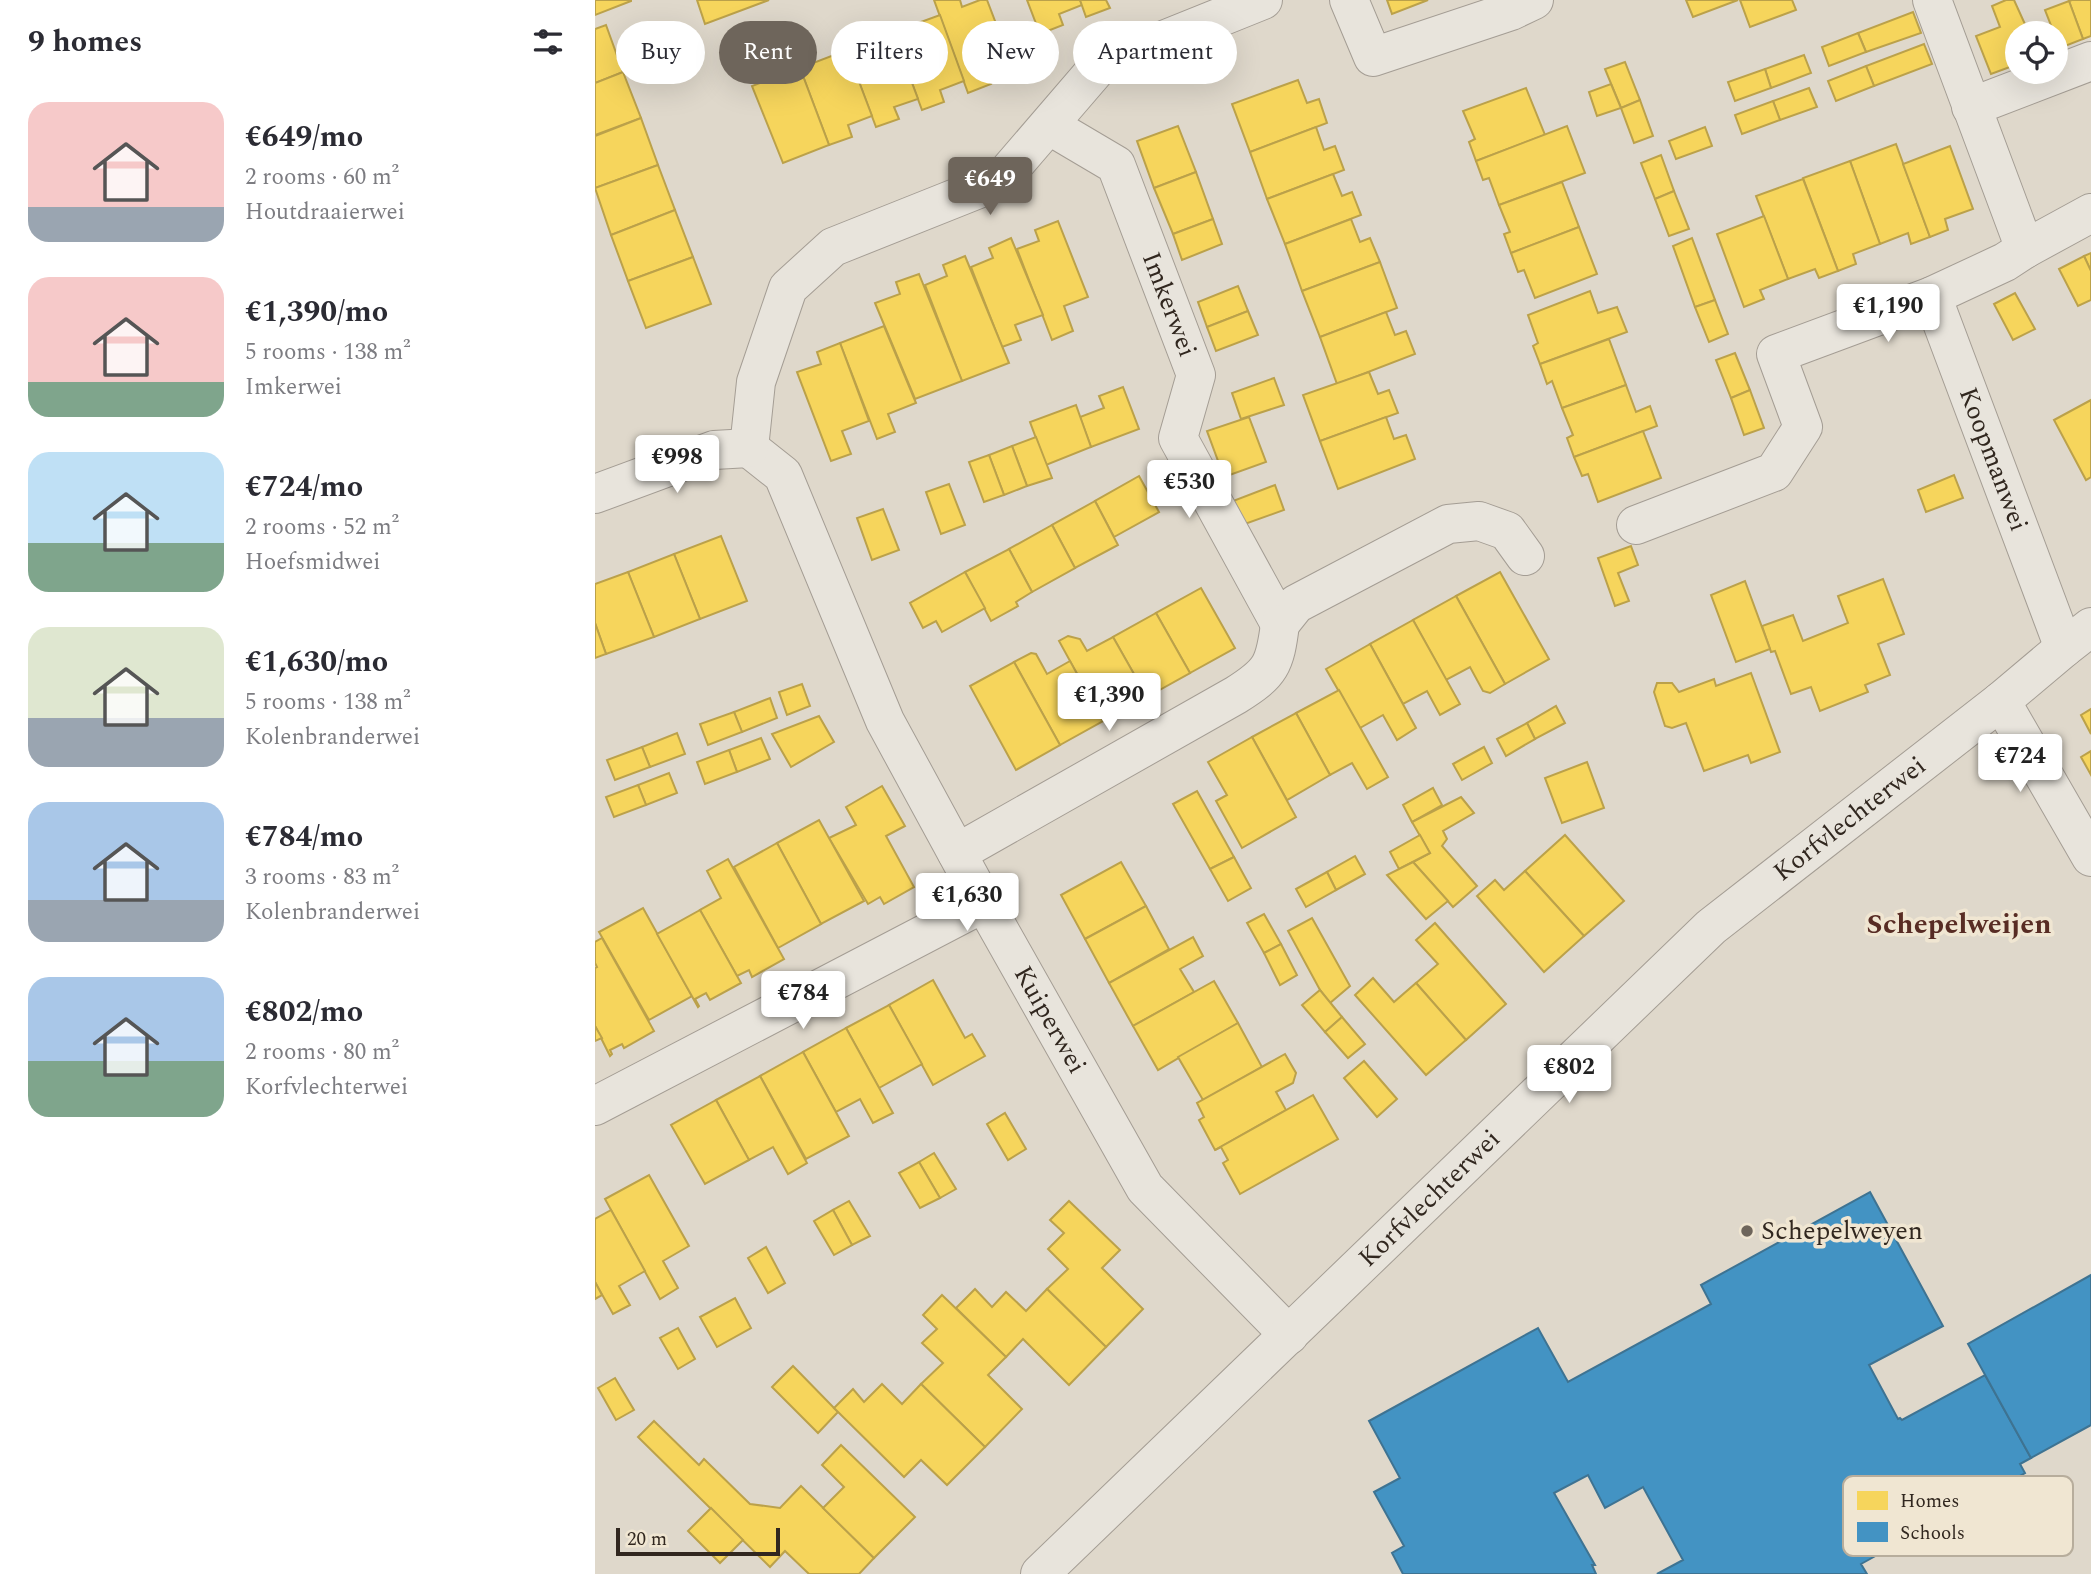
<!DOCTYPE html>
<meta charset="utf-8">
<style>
:root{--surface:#fff;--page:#f7f7f7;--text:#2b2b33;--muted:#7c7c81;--accent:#6e655b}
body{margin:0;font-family:Spectral,serif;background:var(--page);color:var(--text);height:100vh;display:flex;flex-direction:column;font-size:26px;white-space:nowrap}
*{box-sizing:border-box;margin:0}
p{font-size:23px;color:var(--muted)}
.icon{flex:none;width:38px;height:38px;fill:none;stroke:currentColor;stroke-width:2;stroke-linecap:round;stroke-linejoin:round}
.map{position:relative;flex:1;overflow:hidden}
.drawer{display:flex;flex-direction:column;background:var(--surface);width:595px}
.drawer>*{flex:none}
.hud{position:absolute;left:21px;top:21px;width:665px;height:63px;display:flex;gap:14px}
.controls{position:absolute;left:1410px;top:21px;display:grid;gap:14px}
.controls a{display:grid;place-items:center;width:63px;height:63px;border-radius:50%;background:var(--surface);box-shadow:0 7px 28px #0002;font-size:35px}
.scale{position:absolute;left:21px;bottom:18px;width:164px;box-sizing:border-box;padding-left:7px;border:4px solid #31271f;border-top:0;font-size:19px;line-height:24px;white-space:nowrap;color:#31271f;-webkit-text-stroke:5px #f0e6d2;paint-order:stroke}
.price{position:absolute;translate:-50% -60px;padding:0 16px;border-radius:7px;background:#fff;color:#222;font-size:23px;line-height:46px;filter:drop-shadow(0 2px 4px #0008)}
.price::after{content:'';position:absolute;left:50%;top:42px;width:21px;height:16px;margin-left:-10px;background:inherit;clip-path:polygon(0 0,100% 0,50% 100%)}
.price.on{background:var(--accent);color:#fff}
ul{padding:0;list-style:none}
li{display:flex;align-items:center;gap:21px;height:175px;padding:0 28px}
li span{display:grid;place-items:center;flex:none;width:196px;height:140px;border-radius:21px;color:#555}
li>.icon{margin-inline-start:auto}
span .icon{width:84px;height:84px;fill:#fffc;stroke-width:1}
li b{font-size:30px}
h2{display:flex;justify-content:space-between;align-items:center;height:84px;padding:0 28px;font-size:30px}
.tag{padding:0 24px;border-radius:32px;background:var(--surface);box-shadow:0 7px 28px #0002;font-size:24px;line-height:63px}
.tag.on{background:var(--accent);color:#fff}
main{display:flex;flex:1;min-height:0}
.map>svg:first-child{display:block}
.homes{fill:#f6d55c;stroke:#bba14a;stroke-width:2}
.schools{fill:#4393c3;stroke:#3e7392;stroke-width:2}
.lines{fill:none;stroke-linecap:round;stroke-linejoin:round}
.minor-casing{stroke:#a49d94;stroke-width:40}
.minor{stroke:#e8e4dc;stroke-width:38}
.poi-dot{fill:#6e655b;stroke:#f0e6d2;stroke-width:2.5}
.labels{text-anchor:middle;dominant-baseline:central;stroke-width:7;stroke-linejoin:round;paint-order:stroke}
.street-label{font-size:26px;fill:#31271f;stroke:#f0e6d2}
.poi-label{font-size:26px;fill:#31271f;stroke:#f0e6d2;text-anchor:start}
.neighbourhood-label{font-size:28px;font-weight:bold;fill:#582c24;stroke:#f0e6d2}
.key{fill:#f0e6d2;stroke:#b7ad9c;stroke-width:2}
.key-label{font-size:19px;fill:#31271f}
</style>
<main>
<section class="drawer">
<h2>9 homes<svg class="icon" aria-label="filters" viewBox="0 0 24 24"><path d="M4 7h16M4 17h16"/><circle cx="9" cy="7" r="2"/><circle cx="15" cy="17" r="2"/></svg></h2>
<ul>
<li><span style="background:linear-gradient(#f6c9c9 75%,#9aa5b1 0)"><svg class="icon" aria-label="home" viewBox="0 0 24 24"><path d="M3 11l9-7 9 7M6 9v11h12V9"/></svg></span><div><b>€649/mo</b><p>2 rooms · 60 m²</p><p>Houtdraaierwei</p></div></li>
<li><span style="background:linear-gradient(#f6c9c9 75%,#7fa58c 0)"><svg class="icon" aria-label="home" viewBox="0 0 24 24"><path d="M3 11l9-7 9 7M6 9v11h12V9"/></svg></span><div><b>€1,390/mo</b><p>5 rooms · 138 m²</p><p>Imkerwei</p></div></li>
<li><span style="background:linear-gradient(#bfe0f5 65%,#7fa58c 0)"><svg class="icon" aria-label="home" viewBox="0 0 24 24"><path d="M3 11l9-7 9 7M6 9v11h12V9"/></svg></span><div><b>€724/mo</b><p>2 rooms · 52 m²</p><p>Hoefsmidwei</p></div></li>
<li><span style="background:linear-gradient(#dfe7d0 65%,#9aa5b1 0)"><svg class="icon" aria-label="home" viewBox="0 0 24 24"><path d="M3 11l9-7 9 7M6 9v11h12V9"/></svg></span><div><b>€1,630/mo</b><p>5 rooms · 138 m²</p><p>Kolenbranderwei</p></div></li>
<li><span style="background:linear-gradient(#a9c7e8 70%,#9aa5b1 0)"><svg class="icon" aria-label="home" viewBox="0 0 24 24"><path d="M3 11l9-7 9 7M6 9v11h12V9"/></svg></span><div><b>€784/mo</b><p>3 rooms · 83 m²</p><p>Kolenbranderwei</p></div></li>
<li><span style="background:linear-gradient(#a9c7e8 60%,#7fa58c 0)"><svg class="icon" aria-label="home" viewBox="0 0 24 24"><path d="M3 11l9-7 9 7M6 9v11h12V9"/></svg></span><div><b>€802/mo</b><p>2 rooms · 80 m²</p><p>Korfvlechterwei</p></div></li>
</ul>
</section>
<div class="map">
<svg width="1496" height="1574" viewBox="0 0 1496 1574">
<rect width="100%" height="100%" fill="#dfd8cb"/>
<g class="homes">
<path d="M0,0H36V1L0,15Z"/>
<path d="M102,0H174L110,24Z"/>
<path d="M339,0H365L367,7L385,0H392L416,63L391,72L396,84L373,93Z"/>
<path d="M432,0H485L487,5L464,14L468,25L445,34Z"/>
<path d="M485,0H511L515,8L491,17Z"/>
<path d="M792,0H833L797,14Z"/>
<path d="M1091,0H1143L1098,17Z"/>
<path d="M1145,0H1197L1201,10L1155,27Z"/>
<path d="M1411,0H1419L1434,33H1423V64L1396,74L1381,36L1405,27L1397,6Z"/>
<path d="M1477,0H1496V36L1488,39L1474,1Z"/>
<path d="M1474,1L1488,39L1465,48L1461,33H1459L1450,10Z"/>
<path d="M1318,12L1326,33L1271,52L1263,33Z"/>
<path d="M345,15L369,81L345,90L349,102L327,110L298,32Z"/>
<path d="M11,25L28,72L0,83V29Z"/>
<path d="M298,32L323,99L299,107L304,119L281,127L252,50Z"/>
<path d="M1263,33L1271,52L1234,66L1227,47Z"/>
<path d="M1329,44L1337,64L1279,86L1271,66Z"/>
<path d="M252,50L277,116L253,125L257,137L234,145L205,68Z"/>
<path d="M1209,55L1216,73L1176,88L1170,69Z"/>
<path d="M1030,62L1045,100L1026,108L1010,69Z"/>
<path d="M1271,66L1279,86L1241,101L1233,81Z"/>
<path d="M205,68L234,145L188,163L157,86Z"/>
<path d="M1170,69L1176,88L1140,101L1133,82Z"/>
<path d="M28,72L46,118L0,135V83Z"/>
<path d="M703,80L712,103L724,99L732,123L655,152L637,104Z"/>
<path d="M1016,84L1026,108L1002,116L994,92Z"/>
<path d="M931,88L950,135L881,161L874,142L880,139L868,111Z"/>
<path d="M1214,88L1222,107L1185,120L1178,101Z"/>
<path d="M1045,100L1058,136L1039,143L1026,108Z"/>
<path d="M1178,101L1185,120L1147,134L1140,115Z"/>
<path d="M46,118L63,165L0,188V136Z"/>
<path d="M583,126L601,172L559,188L542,141Z"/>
<path d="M972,126L990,173L904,205L894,178L888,180L881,161Z"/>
<path d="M721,127L729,150L740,146L749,170L672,199L655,152Z"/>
<path d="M1110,127L1117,146L1081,159L1074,141Z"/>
<path d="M1301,144L1335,237L1316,244L1313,233L1285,244L1255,161Z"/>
<path d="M1355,146L1378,209L1350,219L1353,230L1335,237L1308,164Z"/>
<path d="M1066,155L1079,191L1060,199L1046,163Z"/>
<path d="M1255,161L1285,244L1258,254L1261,264L1243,271L1208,178Z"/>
<path d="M63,165L80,210L16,235L0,188Z"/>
<path d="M601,172L618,219L578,234L559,188Z"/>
<path d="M738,174L747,196L757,192L766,215L690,244L672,199Z"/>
<path d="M1208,179L1243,271L1224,278L1220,269L1193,279L1161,196Z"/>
<path d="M967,182L984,227L916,253L909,234L915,232L904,205Z"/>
<path d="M1079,191L1094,229L1074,236L1060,199Z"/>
<path d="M80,210L98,257L33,281L16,235Z"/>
<path d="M1169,216L1193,279L1165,290L1169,299L1149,307L1122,234Z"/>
<path d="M618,219L627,244L587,260L578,234Z"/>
<path d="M756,219L765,242L775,238L785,262L707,291L690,244Z"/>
<path d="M463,221L493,297L469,306L478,331L457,340L422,249L444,241L440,230Z"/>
<path d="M984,227L1002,274L940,298L929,270L923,272L916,253Z"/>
<path d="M416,238L448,315L420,325L426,340L407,347L376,267L398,258L394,248Z"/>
<path d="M1097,238L1120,300L1100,307L1078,246Z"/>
<path d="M1496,253V271L1489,256Z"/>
<path d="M370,256L414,363L367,381L330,285L352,276L348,265Z"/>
<path d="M1489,256L1496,271V300L1483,306L1464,269Z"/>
<path d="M98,257L116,304L51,328L33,281Z"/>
<path d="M785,262L802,308L725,337L707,291Z"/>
<path d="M324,274L367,381L320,399L280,303L305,294L301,282Z"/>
<path d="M643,286L653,311L612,327L603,302Z"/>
<path d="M995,291L1003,313L1022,307L1032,332L945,364L938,346L943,343L933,315Z"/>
<path d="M1420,293L1440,329L1418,340L1399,304Z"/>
<path d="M1120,300L1133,334L1114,342L1100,307Z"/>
<path d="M653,311L663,335L621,351L612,327Z"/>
<path d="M791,312L800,335L811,331L820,354L742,384L725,337Z"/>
<path d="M289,326L321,403L293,414L300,432L282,439L245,343Z"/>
<path d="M1014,339L1031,385L967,408L957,381L952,384L945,364Z"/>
<path d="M245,343L274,421L247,431L256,454L236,461L202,372L226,364L222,352Z"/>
<path d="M1140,353L1155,390L1136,398L1121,360Z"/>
<path d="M774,372L783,394L794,390L803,413L725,441L708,395Z"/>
<path d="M679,378L689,405L646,419L637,393Z"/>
<path d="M1031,385L1041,412L1055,406L1062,426L979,457L972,438L978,435L967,408Z"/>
<path d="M528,387L544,429L496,447L485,417L509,408L504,396Z"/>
<path d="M1155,390L1169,428L1149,435L1136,398Z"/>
<path d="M1496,400V477L1491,480L1459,420Z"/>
<path d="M481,405L496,447L451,465L435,422Z"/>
<path d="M654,417L671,462L629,477L612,431Z"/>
<path d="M791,417L799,439L811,435L820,459L743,489L725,441Z"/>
<path d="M1048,431L1066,478L1003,502L993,474L987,476L979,457Z"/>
<path d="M441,437L457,478L432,486L417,446Z"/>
<path d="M417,446L432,486L409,495L394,455Z"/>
<path d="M394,455L409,495L389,502L374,462Z"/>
<path d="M1359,475L1368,498L1331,512L1323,490Z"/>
<path d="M544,476L564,512L519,537L500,501Z"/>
<path d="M354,484L370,525L346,534L331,492Z"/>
<path d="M680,485L689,510L647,525L638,501Z"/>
<path d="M500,501L523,545L480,568L457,525Z"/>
<path d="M288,509L304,550L277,560L262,518Z"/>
<path d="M457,525L480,568L437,592L414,549Z"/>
<path d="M126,536L152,601L105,619L79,554Z"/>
<path d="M1036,546L1043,565L1023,573L1034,601L1020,606L1003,558Z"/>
<path d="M414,549L437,592L421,602L423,606L396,621L370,572Z"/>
<path d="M79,554L105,619L59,637L33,572Z"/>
<path d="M33,572L59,637L11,654L0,623V584Z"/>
<path d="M370,572L390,608L347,632L341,621L328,628L315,603Z"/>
<path d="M905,572L954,659L910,684L861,596Z"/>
<path d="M1288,579L1309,634L1283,644L1295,675L1270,685L1273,692L1225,711L1216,687L1196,694L1180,651L1176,652L1167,626L1198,615L1208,641L1253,623L1243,596Z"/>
<path d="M1150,581L1175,649L1141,662L1116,595Z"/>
<path d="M606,588L640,648L595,673L561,613Z"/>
<path d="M861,596L910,684L895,693L888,691L875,667L851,680L818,620Z"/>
<path d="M561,613L595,673L552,697L518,637Z"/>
<path d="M818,620L865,704L845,715L832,691L808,704L775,644Z"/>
<path d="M0,623L11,654L0,658Z"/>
<path d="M473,636L485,639L492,651L518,637L552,697L508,721L464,641Z"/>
<path d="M775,644L821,728L802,740L788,715L765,728L731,669Z"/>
<path d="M436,653L441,654L452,674L475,661L508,721L465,745L419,662Z"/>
<path d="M419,662L465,745L421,770L375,686Z"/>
<path d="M1156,673L1185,752L1156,763L1153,755L1109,771L1091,723L1077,728L1070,726L1059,692L1062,683H1077L1084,692L1119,679L1121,686Z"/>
<path d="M207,684L215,706L192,715L184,692Z"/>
<path d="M744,690L793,777L772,789L757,763L735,775L701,713Z"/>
<path d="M175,698L182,718L147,732L139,712Z"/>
<path d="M961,706L970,723L940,739L932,723Z"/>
<path d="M1496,709V734L1486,715Z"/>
<path d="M139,712L147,732L113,745L105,724Z"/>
<path d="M701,713L735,775L692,800L657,737Z"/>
<path d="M224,716L239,742L196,767L177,734Z"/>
<path d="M932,723L940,739L911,756L902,739Z"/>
<path d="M82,733L90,754L55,767L47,747Z"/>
<path d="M657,737L701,817L647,848L621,801L632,795L613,762Z"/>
<path d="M166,738L175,759L142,772L134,750Z"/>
<path d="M47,747L55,767L20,780L12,760Z"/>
<path d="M889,747L897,763L867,780L858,764Z"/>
<path d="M134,750L142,772L110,784L102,762Z"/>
<path d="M1496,751V775L1486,757Z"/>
<path d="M992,762L1009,808L967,823L950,778Z"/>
<path d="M74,773L82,793L51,805L43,785Z"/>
<path d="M43,785L51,805L19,817L11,797Z"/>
<path d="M287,786L310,826L291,836L319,887L289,904L285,897L273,904L234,838L261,825L251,807Z"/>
<path d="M838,788L847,805L817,822L808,805Z"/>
<path d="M602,791L639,857L615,869L578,804Z"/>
<path d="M866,797L879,813L848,831L852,839L847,846L882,886L858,907L818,862L835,853L817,822Z"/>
<path d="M224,820L269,901L226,924L182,843Z"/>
<path d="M825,835L835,853L804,869L795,852Z"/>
<path d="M970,835L1029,901L989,936L930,871Z"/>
<path d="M182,843L226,924L183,948L139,867Z"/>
<path d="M760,856L770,874L741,890L732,872Z"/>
<path d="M639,857L656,888L633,901L615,869Z"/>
<path d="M133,859L189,959L157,977L154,970L142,976L105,910L126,898L112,871Z"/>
<path d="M526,862L551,906L490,939L466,895Z"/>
<path d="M818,862L853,901L831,919L792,875Z"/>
<path d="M930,871L989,936L949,972L882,896L900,880L909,890Z"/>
<path d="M732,872L741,890L711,907L701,889Z"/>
<path d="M551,906L574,949L514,983L490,939Z"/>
<path d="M48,908L97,996L54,1020L4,932Z"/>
<path d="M105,910L146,983L115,1000L111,993L100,999L104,1006L103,1007L62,934Z"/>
<path d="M669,914L686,944L669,953L652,923Z"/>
<path d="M717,918L755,986L735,1003L725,990L693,931Z"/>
<path d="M840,923L911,1004L871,1040L821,983L843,964L821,940Z"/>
<path d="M598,937L608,956L585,969L599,992L538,1026L514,983Z"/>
<path d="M7,938L59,1031L29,1048L27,1044L15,1050L17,1054L15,1056L0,1026V968L2,967L0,963V942Z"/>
<path d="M686,944L702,975L685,985L669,953Z"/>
<path d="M778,978L799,1002L821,983L871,1040L831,1075L760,995Z"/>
<path d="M338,980L370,1038L377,1034L390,1056L338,1085L294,1005Z"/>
<path d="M619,981L643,1023L563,1070L538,1026Z"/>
<path d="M725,990L747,1017L730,1032L707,1005Z"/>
<path d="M294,1005L327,1064L284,1088L251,1028Z"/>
<path d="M747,1017L770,1044L753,1058L730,1032Z"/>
<path d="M643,1023L667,1067L608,1100L583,1057Z"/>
<path d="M0,1026L7,1038L0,1041Z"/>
<path d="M251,1028L298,1113L278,1123L265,1099L241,1112L208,1052Z"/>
<path d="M208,1052L254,1136L211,1159L165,1076Z"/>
<path d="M690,1054L701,1073L698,1083L681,1092L691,1110L620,1150L604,1120L609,1117L602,1103Z"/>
<path d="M769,1061L802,1099L782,1117L749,1078Z"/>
<path d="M165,1076L212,1163L193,1174L178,1147L154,1160L121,1100Z"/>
<path d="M718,1095L743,1139L645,1194L628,1163L633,1160L626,1147L620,1150Z"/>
<path d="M121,1100L154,1160L110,1184L76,1125Z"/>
<path d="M410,1113L431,1149L413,1160L392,1124Z"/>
<path d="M339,1153L361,1189L345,1198L324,1162Z"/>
<path d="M324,1162L345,1198L325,1208L304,1173Z"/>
<path d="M54,1175L94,1246L68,1261L83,1288L65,1299L10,1199Z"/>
<path d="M254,1201L275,1236L257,1245L238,1210Z"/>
<path d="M474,1201L525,1250L507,1268L548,1309L511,1347L452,1289L473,1269L453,1249L469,1233L455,1220Z"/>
<path d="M16,1210L50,1271L24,1286L35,1305L18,1314L0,1282V1219Z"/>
<path d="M238,1210L257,1245L239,1255L219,1221Z"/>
<path d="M171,1247L190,1283L173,1293L153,1258Z"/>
<path d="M0,1282L7,1295L0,1299Z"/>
<path d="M380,1289L397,1307L411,1292L431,1311L452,1289L511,1347L474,1385L428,1339L411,1357L361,1308Z"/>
<path d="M347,1295L411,1357L393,1375L427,1409L390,1447L326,1384L348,1363L327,1343L342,1329L328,1315Z"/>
<path d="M140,1298L156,1328L122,1347L105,1317Z"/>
<path d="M83,1328L100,1359L83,1369L65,1338Z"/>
<path d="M198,1366L243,1412L223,1433L177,1387Z"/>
<path d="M20,1378L39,1410L21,1420L3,1388Z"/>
<path d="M287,1384L307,1404L326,1384L390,1447L352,1485L326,1460L309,1477L239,1408L258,1389L269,1402Z"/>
<path d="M59,1421L104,1465L109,1459L155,1504L185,1508L206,1486L279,1558L264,1574H214L190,1551L175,1567L43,1437Z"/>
<path d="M246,1445L320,1517L279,1558L228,1508L249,1487L227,1465Z"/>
<path d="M116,1508L148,1540L125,1563L93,1531Z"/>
</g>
<g class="schools">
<path d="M1275,1192L1348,1326L1274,1365L1303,1419L1305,1418L1307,1420L1390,1375L1436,1458L1425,1464L1430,1473L1266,1564L1272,1574H1062L1088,1560L1048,1487L1010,1508L993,1475L959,1493L1000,1565H997L1001,1574H808L797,1553L809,1546L779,1492L805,1478L774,1421L943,1328L973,1382L1116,1304L1106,1285Z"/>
<path d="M1496,1275V1425L1436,1458L1373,1344Z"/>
</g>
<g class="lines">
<g class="minor-casing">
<g id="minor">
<path d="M754,0L778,57L916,11L939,0"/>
<path d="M1376,107L1496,61"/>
<path id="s1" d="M455,126L521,165L601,375L583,438L685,624L701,604L853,524L884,521L912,531L930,556"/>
<path d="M1430,249L1496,213"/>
<path d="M1337,296L1410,262L1430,249L1337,0"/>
<path id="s2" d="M154,448L188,475L290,721L389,903L550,1188L694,1335"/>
<path d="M154,448L161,382L193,288L238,247L406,180L504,66L668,0"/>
<path d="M0,494L119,450L154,448"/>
<path id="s3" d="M1041,525L1179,472L1208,427L1181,354L1337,296L1469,648"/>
<path d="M1406,701L1496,857"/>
<path d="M362,853L641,695C676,673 680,665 685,624"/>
<path d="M0,1106L389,903"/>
<path id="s4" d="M445,1574L1116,927L1406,701L1469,648L1496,627"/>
</g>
</g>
<use href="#minor" class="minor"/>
</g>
<circle class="poi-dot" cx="1152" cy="1231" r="7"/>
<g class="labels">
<g class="street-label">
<text stroke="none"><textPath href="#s1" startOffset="226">Imkerwei</textPath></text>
<text stroke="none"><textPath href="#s3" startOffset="620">Koopmanwei</textPath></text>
<text stroke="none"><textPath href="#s4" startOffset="1108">Korfvlechterwei</textPath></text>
<text stroke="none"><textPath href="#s2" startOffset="651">Kuiperwei</textPath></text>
<text stroke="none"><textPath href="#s4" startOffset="541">Korfvlechterwei</textPath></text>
</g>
<g class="poi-label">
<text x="1166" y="1231">Schepelweyen</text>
</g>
<g class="neighbourhood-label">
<text x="1364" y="924">Schepelweijen</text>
</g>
</g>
<rect x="1248" y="1476" width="230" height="80" rx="10" class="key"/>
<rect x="1262" y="1491" width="31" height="19" fill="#f6d55c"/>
<rect x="1262" y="1522" width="31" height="20" fill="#4393c3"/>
<g class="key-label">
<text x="1305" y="1507">Homes</text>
<text x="1305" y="1539">Schools</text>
</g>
</svg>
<div class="controls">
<a><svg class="icon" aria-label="locate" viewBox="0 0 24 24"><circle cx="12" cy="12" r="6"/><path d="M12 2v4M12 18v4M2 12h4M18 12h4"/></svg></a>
</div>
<div class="scale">20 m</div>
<b class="price on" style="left:395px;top:217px">€649</b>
<b class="price" style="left:1293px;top:344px">€1,190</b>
<b class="price" style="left:82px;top:495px">€998</b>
<b class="price" style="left:594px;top:520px">€530</b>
<b class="price" style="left:514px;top:733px">€1,390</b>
<b class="price" style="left:1425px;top:794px">€724</b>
<b class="price" style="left:372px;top:933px">€1,630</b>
<b class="price" style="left:208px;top:1031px">€784</b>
<b class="price" style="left:974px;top:1105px">€802</b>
<div class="hud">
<a class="tag">Buy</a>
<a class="tag on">Rent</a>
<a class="tag">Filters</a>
<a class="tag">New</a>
<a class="tag">Apartment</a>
</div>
</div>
</main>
